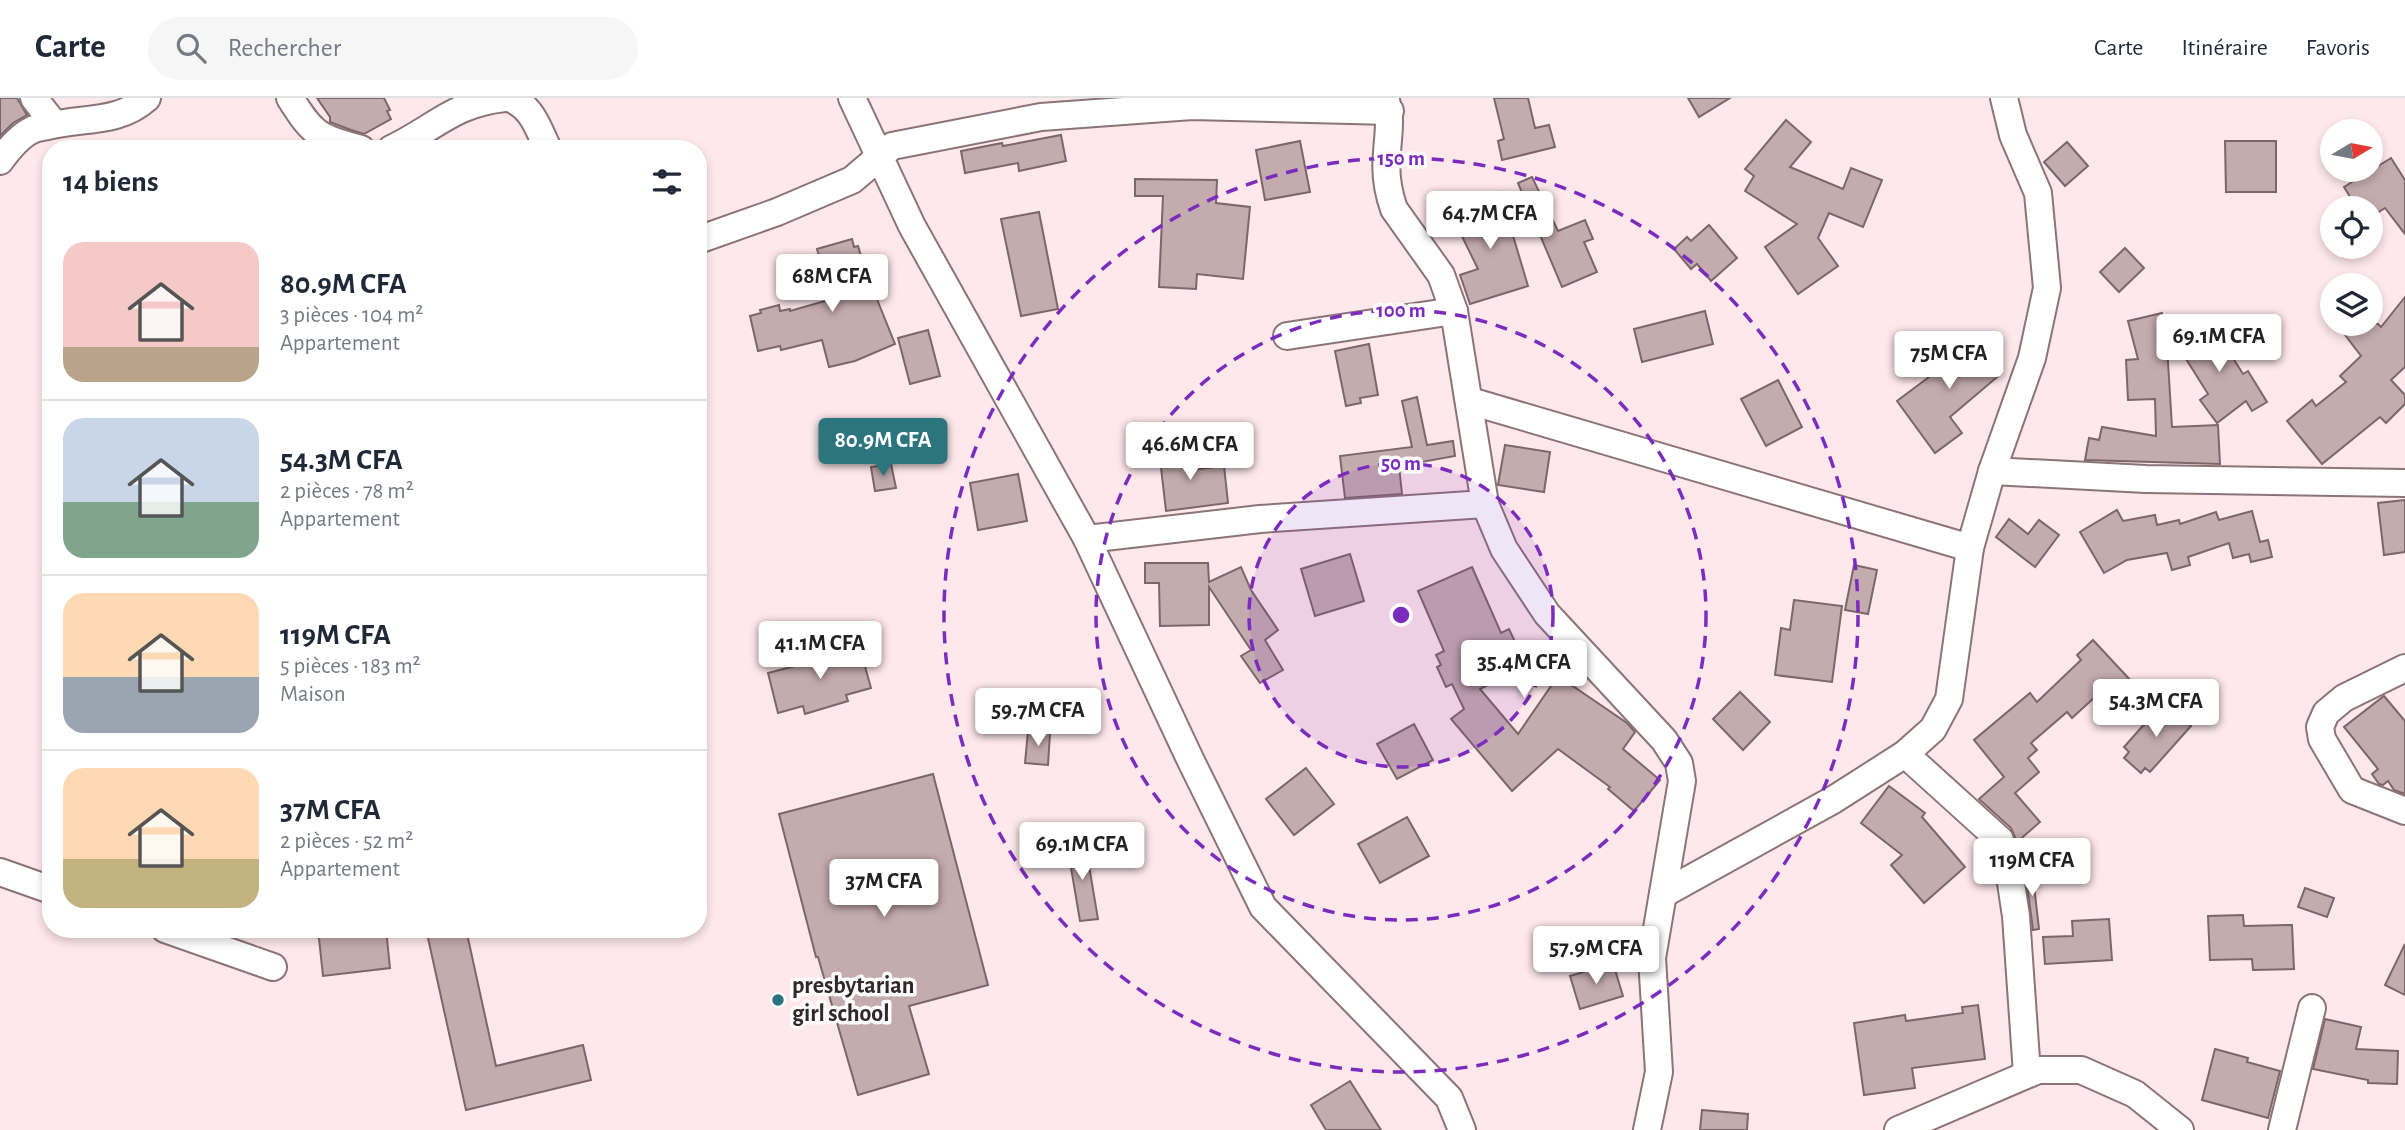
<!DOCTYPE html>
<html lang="fr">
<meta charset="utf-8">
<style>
:root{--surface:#fff;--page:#f6f6f7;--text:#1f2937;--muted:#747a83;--line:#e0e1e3;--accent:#2c757e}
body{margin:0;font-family:"Alegreya Sans",sans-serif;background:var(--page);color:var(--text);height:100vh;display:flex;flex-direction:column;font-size:26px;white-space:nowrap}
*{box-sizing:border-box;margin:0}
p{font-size:23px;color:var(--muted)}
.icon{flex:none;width:38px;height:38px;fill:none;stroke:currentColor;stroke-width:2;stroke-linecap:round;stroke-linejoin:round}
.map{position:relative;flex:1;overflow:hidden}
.side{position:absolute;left:42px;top:42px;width:665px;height:798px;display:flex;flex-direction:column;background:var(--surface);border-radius:28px;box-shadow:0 4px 10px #0003}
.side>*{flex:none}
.needle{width:46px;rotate:80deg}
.tools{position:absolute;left:2320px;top:21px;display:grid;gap:14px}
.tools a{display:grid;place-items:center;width:63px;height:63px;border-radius:50%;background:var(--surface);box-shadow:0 4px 10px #0003;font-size:35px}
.price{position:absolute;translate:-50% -60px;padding:0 16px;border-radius:7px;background:#fff;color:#222;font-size:23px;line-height:46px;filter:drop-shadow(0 2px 4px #0008)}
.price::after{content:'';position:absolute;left:50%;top:42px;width:21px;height:16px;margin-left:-10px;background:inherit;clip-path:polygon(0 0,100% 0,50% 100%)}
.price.active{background:var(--accent);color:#fff}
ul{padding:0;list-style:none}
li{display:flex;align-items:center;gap:21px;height:175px;padding:0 21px}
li+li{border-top:2px solid var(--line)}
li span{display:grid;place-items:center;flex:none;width:196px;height:140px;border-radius:21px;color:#555}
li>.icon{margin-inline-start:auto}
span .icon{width:84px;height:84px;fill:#fffc;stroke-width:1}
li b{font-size:30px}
h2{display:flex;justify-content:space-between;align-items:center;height:84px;padding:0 21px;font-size:30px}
header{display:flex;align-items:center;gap:42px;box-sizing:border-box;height:98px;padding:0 35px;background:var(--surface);border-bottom:2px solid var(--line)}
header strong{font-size:33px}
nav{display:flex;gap:38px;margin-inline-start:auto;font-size:24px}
.search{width:490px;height:63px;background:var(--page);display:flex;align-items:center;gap:18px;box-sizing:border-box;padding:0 24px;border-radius:38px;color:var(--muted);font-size:26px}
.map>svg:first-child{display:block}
.building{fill:#c4abae;stroke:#7d6669;stroke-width:2}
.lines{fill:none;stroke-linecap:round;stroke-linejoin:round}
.minor-casing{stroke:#8b7477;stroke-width:30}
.minor{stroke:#fff;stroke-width:26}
.ring{fill:none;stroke:#7b2cbf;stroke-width:3.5;stroke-dasharray:12 9}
.poi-dot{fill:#2c757e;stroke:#fcfcfc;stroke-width:2.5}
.labels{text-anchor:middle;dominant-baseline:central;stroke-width:7;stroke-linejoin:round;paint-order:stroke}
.poi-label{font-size:24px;font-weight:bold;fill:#312728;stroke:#fcfcfc;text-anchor:start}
.centre{fill:#7b2cbf;stroke:#fcfcfc;stroke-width:3.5}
.ring-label{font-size:21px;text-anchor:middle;font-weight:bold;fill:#7b2cbf;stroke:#fcfcfc;stroke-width:7;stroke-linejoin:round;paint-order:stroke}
</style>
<header>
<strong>Carte</strong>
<div class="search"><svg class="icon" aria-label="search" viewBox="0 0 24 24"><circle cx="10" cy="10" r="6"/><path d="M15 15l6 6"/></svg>Rechercher</div>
<nav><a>Carte</a><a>Itinéraire</a><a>Favoris</a></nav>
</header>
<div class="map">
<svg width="2405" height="1032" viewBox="0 0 2405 1032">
<rect width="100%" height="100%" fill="#fee8eb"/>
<g class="building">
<path d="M0,0H17L27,17L13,25L0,38Z"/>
<path d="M317,0H384L390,12L387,13L391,21L364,36L351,32L330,24V19Z"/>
<path d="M1494,0H1528L1535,30L1549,27L1555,49L1502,62L1498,43L1504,41Z"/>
<path d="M1688,0H1730L1699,19Z"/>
<path d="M1786,22L1811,44L1790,69L1843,91L1851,70L1882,82L1863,129L1829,115L1818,140L1838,168L1798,196L1765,149L1797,126L1745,93L1754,78L1745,71Z"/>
<path d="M1061,37L1066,63L1019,73L1018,65L965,75L961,53L1002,45L1003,48Z"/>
<path d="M1300,43L1310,94L1265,102L1256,52Z"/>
<path d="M2225,43H2276V94H2226Z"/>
<path d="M2067,44L2088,68L2065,88L2044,64Z"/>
<path d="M2391,60L2405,82V136L2385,110L2371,119V110H2357L2344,89Z"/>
<path d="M1532,79L1558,133L1585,122L1593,141L1584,144L1597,174L1562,189L1518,85Z"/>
<path d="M1135,81L1217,82L1216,105L1250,109L1243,181L1197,176L1196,191L1159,189L1163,98H1135Z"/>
<path d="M1500,94L1528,188L1470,206L1460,177L1478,171L1452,118Z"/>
<path d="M1039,114L1058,211L1021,218L1001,121Z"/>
<path d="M1709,127L1737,160L1711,183L1697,166L1691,171L1674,151L1687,139L1691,143Z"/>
<path d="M852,141L854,149L858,148L866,174L895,246L855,263L829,269L822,242L781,252L780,248L758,253L750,218L761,215L760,212L779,207L780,213L790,211V213L832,201L817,151Z"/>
<path d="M2125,150L2144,170L2119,194L2100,174Z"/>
<path d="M2405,199V269L2391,282L2405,297V306L2386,325L2380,319L2322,366L2287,323L2312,302L2316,308L2346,284L2340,278L2361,258L2342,233L2351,226H2378L2381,229Z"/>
<path d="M1705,213L1713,246L1642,264L1634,231Z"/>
<path d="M2162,215L2166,232L2172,329L2218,327L2220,366L2085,362L2089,340L2099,342L2102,329L2156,338L2155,301L2128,302L2126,262L2138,261L2128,223Z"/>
<path d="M2210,223L2243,276L2248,273L2267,304L2252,313L2246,303L2217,325L2200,302L2208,296L2176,245Z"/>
<path d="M928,232L940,278L910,286L898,240Z"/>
<path d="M1968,234L2002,275L1950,319L1962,335L1935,355L1897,303L1941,270L1934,263Z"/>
<path d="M1369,246L1378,297L1360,300L1361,305L1346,308L1335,253Z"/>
<path d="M1778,282L1802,329L1766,348L1741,301Z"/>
<path d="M1417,299L1427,347L1453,343L1455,358L1399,368L1402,396L1345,400L1340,358L1412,349L1402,303Z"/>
<path d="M1188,347L1192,372L1224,368L1228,405L1166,413L1159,352Z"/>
<path d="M1505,347L1550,354L1544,394L1498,387Z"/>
<path d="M891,366L896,390L875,393L871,369Z"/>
<path d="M1018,376L1027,423L978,432L970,385Z"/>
<path d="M2405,402V454L2384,457L2378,405Z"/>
<path d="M2117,412L2123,423L2155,417L2157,427L2179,422L2180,426L2216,414L2219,422L2252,413L2260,444L2268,442L2272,459L2251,464L2249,456L2233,460L2229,445L2188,459L2190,467L2172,472L2167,455L2127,462L2104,475L2080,434Z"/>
<path d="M2009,421L2028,436L2039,422L2059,437L2035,469L1996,439Z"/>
<path d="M1350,456L1364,503L1315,518L1301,471Z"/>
<path d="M1145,465H1208L1209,484L1241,469L1251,492L1278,532L1265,542L1283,572L1260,585L1241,558L1251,552L1209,489V527L1160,528L1159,485H1145Z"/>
<path d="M1854,467L1877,472L1868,516L1845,512Z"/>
<path d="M1472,469L1501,535L1509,531L1526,567L1480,591L1518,636L1558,578L1627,625L1635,634L1623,651L1660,682L1634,713L1608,691L1610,689L1558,651L1512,693L1451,621L1464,611L1452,586L1446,589L1437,569L1441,567L1436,557L1444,553L1418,493Z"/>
<path d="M1794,502L1842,508L1832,584L1775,577L1781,530L1790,532Z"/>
<path d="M2093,542L2133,585L2117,600L2107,588L2072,620L2067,614L2031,645L2037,652L2028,660L2039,674L2015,695L2040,724L2017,744L2011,730L1979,701L2004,679L1974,642L2030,595L2037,604L2081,562L2077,557Z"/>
<path d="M860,550L871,590L846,597L848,603L805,616L803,608L778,615L768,575L799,567L797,560L829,552L830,558Z"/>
<path d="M1740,594L1770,624L1743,652L1713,621Z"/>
<path d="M2384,598L2405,623V696L2394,692L2388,683L2383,687L2379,686L2372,676L2378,671L2344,629Z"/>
<path d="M2164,604L2191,628L2150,674L2145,670L2141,675L2124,660L2129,654L2124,649Z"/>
<path d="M1414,626L1433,662L1397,681L1377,646Z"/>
<path d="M1028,633L1050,635L1048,667L1025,665Z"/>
<path d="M1306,670L1334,706L1294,737L1266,701Z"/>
<path d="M933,676L988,887L909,908L929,976L858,997L818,859H816L779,716Z"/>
<path d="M1889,688L1925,715L1922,719L1965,769L1924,805L1891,767L1902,757L1861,725Z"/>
<path d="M1407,719L1429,758L1380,785L1358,746Z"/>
<path d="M1085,744L1098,821L1080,823L1067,746Z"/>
<path d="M2032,770L2039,831L2033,832L2025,771Z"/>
<path d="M2305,790L2334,800L2327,819L2298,809Z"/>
<path d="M2243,817L2244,828L2292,827L2294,871L2253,872L2252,861L2210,862L2208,818Z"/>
<path d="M2109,821L2112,862L2045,866L2043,839L2073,838L2072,823Z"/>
<path d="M318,831H386L390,870L323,878Z"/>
<path d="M426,831H466L496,968L583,947L591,982L466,1012Z"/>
<path d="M2405,846V897L2385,887Z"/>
<path d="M1613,865L1623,898L1580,911L1570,878Z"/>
<path d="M1978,907L1985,961L1912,970L1915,990L1864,997L1854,925L1905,917L1906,923L1963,915L1962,909Z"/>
<path d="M2325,921L2361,929L2356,951L2398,953L2397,986L2368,985V982L2313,971Z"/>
<path d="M2215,951L2248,960L2247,964L2280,973L2268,1020L2202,1002Z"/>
<path d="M1350,983L1381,1032H1326L1311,1007Z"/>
<path d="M1702,1012L1748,1016L1747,1032H1700Z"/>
</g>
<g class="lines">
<g class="minor-casing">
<g id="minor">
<path d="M34,0L54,26"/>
<path d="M290,0C314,38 318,39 361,51"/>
<path d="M509,0C532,8 538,30 548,51"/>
<path d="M852,0L912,128L1087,441L1190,661L1263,809L1449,1000L1462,1032"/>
<path d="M1385,0C1392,18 1388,36 1387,55C1385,73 1388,94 1394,111L1441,177L1454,213L1485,406L1504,451L1547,516L1664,642L1679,665L1682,683L1652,860L1659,974L1647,1032"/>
<path d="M391,51C434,31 453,5 505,0"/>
<path d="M0,63C8,52 19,38 32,32C36,30 43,29 48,28C84,19 118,26 147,0"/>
<path d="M698,142L777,114L852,82L892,48L1041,19L1192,8L1390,13"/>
<path d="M1287,238L1454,213"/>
<path d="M1470,303L1970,450"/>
<path d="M1992,373L2146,381L2405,385"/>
<path d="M1087,441L1260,421L1485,406"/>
<path d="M2405,570L2344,600L2326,615L2320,629L2322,641L2352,692L2405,713"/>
<path d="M1905,656L2000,742L2009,772L2016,818L2027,976"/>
<path d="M0,774L51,792"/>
<path d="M1663,796L1833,702L1905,656L1933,631L1949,601L1970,450L1992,373L2032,260L2047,190L2038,95L2013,37L2004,0"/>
<path d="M165,831L273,869"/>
<path d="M1898,1032L2038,972H2081L2135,996L2180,1032"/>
<path d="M2282,1032L2312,910"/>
</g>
</g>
<use href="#minor" class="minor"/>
</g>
<circle cx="1401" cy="517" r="152" fill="#7b2cbf" fill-opacity=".12"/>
<g class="ring">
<circle cx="1401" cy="517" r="152"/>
<circle cx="1401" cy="517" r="305"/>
<circle cx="1401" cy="517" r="457"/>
</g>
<circle class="poi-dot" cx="778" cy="902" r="7"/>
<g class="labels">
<g class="poi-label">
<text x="792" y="888">presbytarian<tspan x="792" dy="28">girl school</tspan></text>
</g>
</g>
<circle cx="1401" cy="517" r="10" class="centre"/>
<g class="ring-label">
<text x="1401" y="67">150 m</text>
<text x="1401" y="219">100 m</text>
<text x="1401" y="372">50 m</text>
</g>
</svg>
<div class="tools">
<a><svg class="needle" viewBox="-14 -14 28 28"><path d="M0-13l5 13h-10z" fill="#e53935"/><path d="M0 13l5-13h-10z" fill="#747a83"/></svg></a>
<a><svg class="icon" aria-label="locate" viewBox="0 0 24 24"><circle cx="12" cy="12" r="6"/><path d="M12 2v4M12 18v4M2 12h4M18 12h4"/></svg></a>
<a><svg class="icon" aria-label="layers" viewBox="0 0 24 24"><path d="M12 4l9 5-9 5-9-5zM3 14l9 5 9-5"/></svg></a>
</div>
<b class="price" style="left:1490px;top:153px">64.7M CFA</b>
<b class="price" style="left:832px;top:216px">68M CFA</b>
<b class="price" style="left:2219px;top:276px">69.1M CFA</b>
<b class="price" style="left:1949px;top:293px">75M CFA</b>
<b class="price active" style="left:883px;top:380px">80.9M CFA</b>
<b class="price" style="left:1190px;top:384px">46.6M CFA</b>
<b class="price" style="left:820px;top:583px">41.1M CFA</b>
<b class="price" style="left:1524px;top:602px">35.4M CFA</b>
<b class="price" style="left:2156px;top:641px">54.3M CFA</b>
<b class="price" style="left:1038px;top:650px">59.7M CFA</b>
<b class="price" style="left:1082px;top:784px">69.1M CFA</b>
<b class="price" style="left:2032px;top:800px">119M CFA</b>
<b class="price" style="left:884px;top:821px">37M CFA</b>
<b class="price" style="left:1596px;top:888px">57.9M CFA</b>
<section class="side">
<h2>14 biens<svg class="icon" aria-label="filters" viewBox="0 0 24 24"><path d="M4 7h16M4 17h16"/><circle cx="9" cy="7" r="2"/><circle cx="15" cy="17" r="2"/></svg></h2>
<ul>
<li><span style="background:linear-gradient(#f6c9c9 75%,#b9a48a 0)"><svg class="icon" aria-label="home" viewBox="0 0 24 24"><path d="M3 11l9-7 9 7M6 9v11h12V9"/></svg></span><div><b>80.9M CFA</b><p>3 pièces · 104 m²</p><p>Appartement</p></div></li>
<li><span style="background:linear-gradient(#c9d6e8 60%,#7fa58c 0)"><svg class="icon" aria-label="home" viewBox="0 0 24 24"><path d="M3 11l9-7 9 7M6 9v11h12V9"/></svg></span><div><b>54.3M CFA</b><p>2 pièces · 78 m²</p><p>Appartement</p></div></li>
<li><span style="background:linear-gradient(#ffd9b3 60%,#9aa5b1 0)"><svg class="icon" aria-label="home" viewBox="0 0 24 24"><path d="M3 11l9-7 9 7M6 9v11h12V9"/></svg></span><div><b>119M CFA</b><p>5 pièces · 183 m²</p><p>Maison</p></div></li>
<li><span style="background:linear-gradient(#ffd9b3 65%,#c2b280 0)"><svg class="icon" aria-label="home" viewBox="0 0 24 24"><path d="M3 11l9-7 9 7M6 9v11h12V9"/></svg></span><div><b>37M CFA</b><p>2 pièces · 52 m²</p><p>Appartement</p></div></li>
</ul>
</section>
</div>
